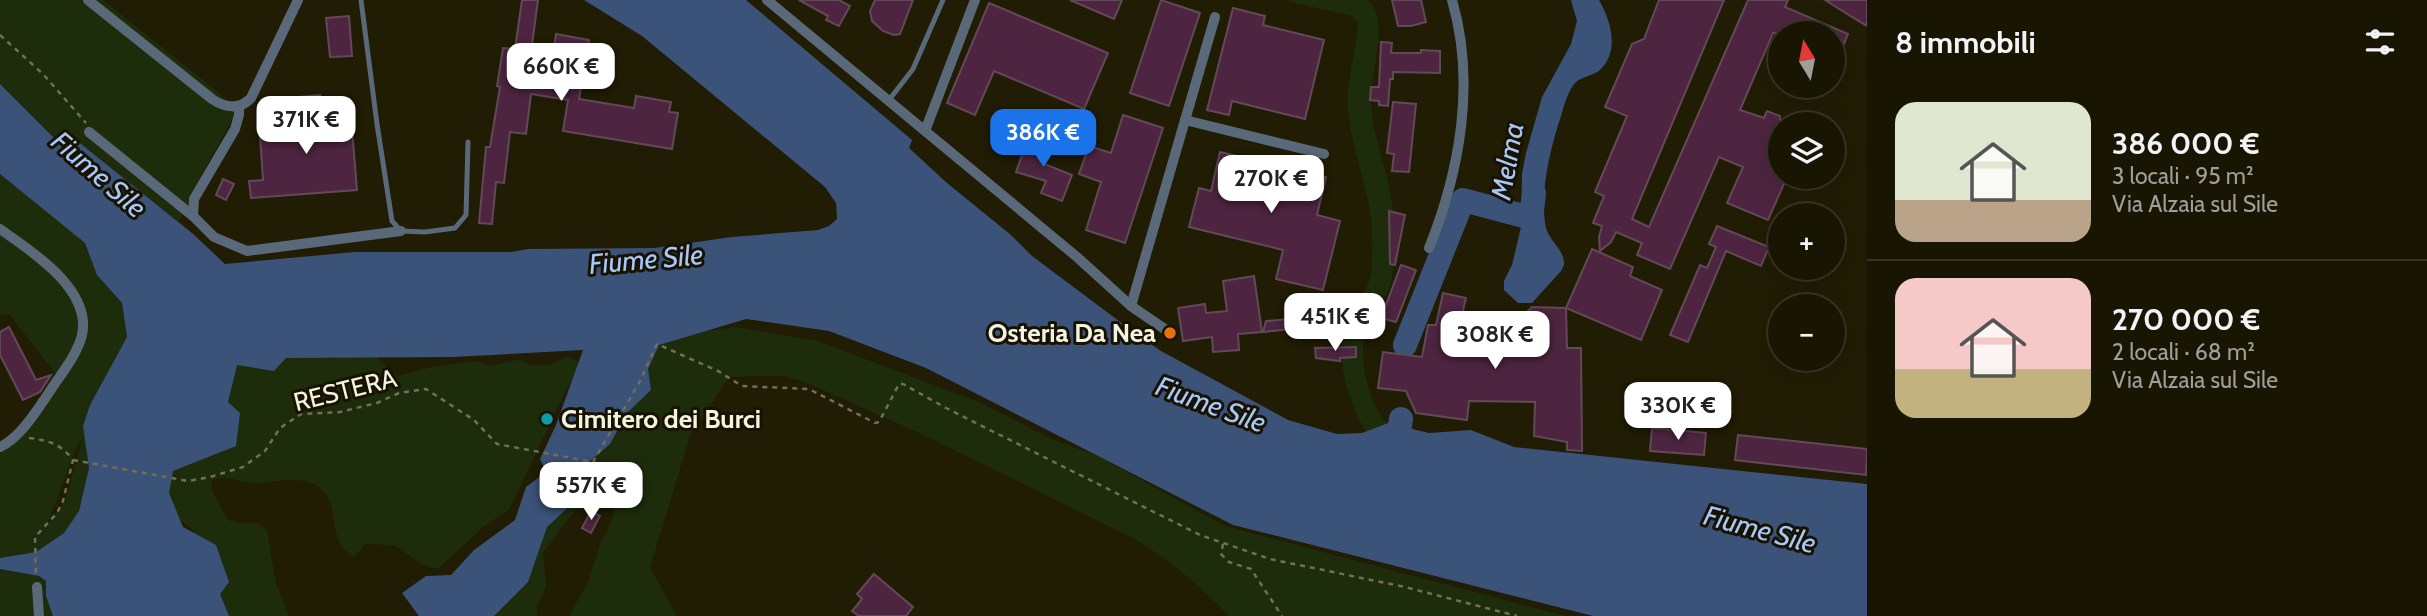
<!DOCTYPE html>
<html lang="it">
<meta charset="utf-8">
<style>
:root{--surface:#191503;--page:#262212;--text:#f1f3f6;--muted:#9f9f9a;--line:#373425;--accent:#1a73e8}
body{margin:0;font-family:Cabin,sans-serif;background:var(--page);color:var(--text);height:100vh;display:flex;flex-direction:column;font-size:26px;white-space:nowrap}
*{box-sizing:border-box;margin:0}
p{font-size:23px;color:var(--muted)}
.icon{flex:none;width:38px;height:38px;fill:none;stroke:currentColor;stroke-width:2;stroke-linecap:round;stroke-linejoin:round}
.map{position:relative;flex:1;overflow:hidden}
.sheet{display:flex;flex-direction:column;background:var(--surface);width:560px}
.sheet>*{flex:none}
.needle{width:46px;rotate:350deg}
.controls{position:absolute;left:1768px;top:21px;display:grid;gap:14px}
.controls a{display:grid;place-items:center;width:77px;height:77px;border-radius:50%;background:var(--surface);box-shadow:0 7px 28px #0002,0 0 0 2px var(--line);font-size:35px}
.price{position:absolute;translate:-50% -60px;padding:0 16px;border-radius:14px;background:#fff;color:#222;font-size:23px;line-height:46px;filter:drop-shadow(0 2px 4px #0008)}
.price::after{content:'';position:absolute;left:50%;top:42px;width:21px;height:16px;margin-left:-10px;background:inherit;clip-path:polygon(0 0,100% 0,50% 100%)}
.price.current{background:var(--accent);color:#fff}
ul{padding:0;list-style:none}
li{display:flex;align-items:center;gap:21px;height:175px;padding:0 28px}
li+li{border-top:2px solid var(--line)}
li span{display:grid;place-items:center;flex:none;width:196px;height:140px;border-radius:21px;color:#555}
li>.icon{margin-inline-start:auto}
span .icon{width:84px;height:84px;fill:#fffc;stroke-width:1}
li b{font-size:30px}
h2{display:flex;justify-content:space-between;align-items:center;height:84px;padding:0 28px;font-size:30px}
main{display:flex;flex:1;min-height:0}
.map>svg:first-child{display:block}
.green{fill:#1d2d0b;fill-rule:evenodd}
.water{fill:#3b5279}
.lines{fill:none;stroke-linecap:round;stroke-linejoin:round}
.river{stroke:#3b5279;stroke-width:24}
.building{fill:#4e2540;stroke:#624958;stroke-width:2}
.path{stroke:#726e5a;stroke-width:2.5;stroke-dasharray:5 5;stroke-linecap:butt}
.lane{stroke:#5a697a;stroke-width:5}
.street{stroke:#5a697a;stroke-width:10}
.food-dot{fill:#e8710a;stroke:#181300;stroke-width:2.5}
.culture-dot{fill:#0f9aa8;stroke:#181300;stroke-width:2.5}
.labels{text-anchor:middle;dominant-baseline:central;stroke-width:6;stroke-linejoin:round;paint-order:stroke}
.poi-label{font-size:26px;font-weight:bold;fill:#f4f2e2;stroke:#181300;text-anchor:end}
.street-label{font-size:26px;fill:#f4f2e2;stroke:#181300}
.water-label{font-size:28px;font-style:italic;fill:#a8c7fb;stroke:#181300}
</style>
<main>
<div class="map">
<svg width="1867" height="616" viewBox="0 0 1867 616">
<rect width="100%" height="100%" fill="#211c04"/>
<g class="green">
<path d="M0,0H103L238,108L199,180L179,222L71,137L55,139L0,84Z"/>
<path d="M1283,0H1368C1390,19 1371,70 1371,97C1370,128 1383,156 1389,186C1394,211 1395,235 1394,260C1392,296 1383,296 1369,323C1355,350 1367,402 1387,423L1366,432C1347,399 1331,350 1350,314C1359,298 1371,286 1372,266C1372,250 1373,233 1371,218C1366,180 1350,145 1348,107C1346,79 1357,51 1358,22L1352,16Z"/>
<path d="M0,174L85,243L97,275L122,303L127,338L90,405L83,426L89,468L79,511L64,533L36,552L0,558V453L16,439L59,378L9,314L0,315ZM83,438L65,501L47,525L76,448Z"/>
<path d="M736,327L818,341L981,403L1056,441L1098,456L1225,526L1566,616H1229C1201,586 1170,561 1135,539L917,432L807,383L784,376L729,377L690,436L650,568L677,616H569L588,582L601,542L607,532L619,498L622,487L620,475L612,468L596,483L543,553L546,586L537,607V616H471L629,349L690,333Z"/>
<path d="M283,351C318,360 338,359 373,354L397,376L432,367L476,361L490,366L517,360L532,365H549L566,357L578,361L580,369L567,388L509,510L484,526L438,569L421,564L394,545L365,544L354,557C319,540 352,483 295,480C282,479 270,483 257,483C241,484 226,473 211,481L212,491L228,520L239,523H259L267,531L276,583L289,616H222L208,569L192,529L169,512L159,477L188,456L223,452L229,429L213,370Z"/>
<path d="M0,569L39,576L46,581V596L53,616H0Z"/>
</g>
<g class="water">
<path d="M584,0H746L912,140L909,148L947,183L1011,235L1032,256L1135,333L1161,351L1288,420L1337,434L1362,433L1388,423L1429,433L1471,430L1514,447L1867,484V616H1593L1233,525L926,368L829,331L746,319L659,345L648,369L651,390L627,413L610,444L579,471L576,500L547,527L528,582L494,616H419L402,593L426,576L451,575L474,550L515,520L526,487L546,472L540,459L556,425L583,350L453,357L286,358L274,371L237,365L228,402L240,413L236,446L173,471L169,493L183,527L216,545L229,582L220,594L229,616H53L46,596V581L39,576L0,569V558L36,552L64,533L79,511L89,468L83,426L90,405L127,337L122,303L97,275L85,243L0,174V84L55,139L71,136L192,233L225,264L355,252H511L528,249L654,248L732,237L818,230L829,226L837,219L836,203L825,187L642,36Z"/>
<path d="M1571,0H1599C1611,21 1620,51 1600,70C1593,76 1583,76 1576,82C1568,90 1564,106 1561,116C1550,149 1539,194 1546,228C1550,242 1565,250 1564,265L1561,271L1532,303H1518L1504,290V281L1512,265L1521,227L1522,174L1526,153L1542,97L1571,44L1577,21Z"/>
</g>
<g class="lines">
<g class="river">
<path d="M1405,345L1463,200L1531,218L1534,193"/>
<path d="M1395,459L1401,419"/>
</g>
</g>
<g class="building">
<path d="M522,0H538L531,52L553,54L556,34L589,40L579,99L634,108L636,96L671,102L669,112L678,113L672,149L563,131L568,100L531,94L526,134L510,132L504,183L496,182L492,224L479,223L486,147H490L500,87L497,86L503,48L515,49Z"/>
<path d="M799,0H839L850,6L839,26L826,20L828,16Z"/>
<path d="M875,0H913L900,34L894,35L883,31L872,21L870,11Z"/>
<path d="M1070,0H1122L1114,19Z"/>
<path d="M1161,0L1200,13L1169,106L1130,93Z"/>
<path d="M1392,0H1421L1426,22L1411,26H1398Z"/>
<path d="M1659,0H1724L1632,219L1649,227L1748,0H1788L1785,7L1848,34L1832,72V33H1773L1740,110L1764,118L1767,111L1780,116V177H1787L1768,220L1727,203L1743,167L1719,157L1670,269L1637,255L1642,243L1616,232L1611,242L1600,251L1599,237L1602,226L1593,223L1604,196L1595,192L1627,116L1605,107L1632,44L1644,39Z"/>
<path d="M1825,0H1867V26L1844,12Z"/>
<path d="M989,3L1108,53L1084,109L994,71L975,115L947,103Z"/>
<path d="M1233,8L1265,16L1263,25L1324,40L1305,119L1232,101L1229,115L1207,110Z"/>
<path d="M349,16L352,56L330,57L326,18Z"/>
<path d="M1381,42L1392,43L1391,53H1421V50L1440,51V73L1393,72V79H1390L1388,106L1379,105V101L1370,100L1371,87H1379Z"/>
<path d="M320,95L323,132L352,129L357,190L251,198L249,181L263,180L260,135L290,132L287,98Z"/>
<path d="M1393,102L1416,104L1409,172L1392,171L1394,154L1387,153Z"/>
<path d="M1123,115L1163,128L1125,243L1086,230L1101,182L1079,174L1089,146L1111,153Z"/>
<path d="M1029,136L1048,142L1042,163L1072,175L1062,201L1041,193L1046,181L1016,172Z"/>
<path d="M1220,152L1326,177L1317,215L1340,221L1323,290L1276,279L1283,250L1189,227L1199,188L1211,191Z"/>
<path d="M223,179L234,184L226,200L216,195Z"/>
<path d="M1389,211L1405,215L1395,265L1390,264Z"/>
<path d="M1717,226L1769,247L1761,266L1726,251L1688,342L1670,335L1700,265L1707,268L1716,247L1709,244Z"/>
<path d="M1592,249L1633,267L1630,276L1662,290L1641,340L1566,308Z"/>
<path d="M1401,265L1416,270L1396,322L1381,318Z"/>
<path d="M1254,276L1262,332L1238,334L1239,350L1213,352L1212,337L1183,341L1178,308L1205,304L1206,313L1227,311L1223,281Z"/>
<path d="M1443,293L1466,298L1458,331L1500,338V331L1525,332L1524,315L1532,307L1566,308L1567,348H1581L1582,451L1567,450V442L1534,436L1535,402L1469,401L1467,420L1416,413L1406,391L1378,388L1383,352L1422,357L1428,325H1436Z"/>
<path d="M1313,317H1340V328H1302L1263,332L1266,321Z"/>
<path d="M9,327L36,380L51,375L40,392L23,400L0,355V332Z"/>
<path d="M1356,347V357L1340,358V361L1316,358L1315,348Z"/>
<path d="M1652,428L1706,433L1704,455L1650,451Z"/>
<path d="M1738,435L1867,449L1866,475L1735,460Z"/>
<path d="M591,511L600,516L591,533L582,528Z"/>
<path d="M874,574L913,607L906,616H859L852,611L862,599L857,594Z"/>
</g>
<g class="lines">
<g class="path">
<path d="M0,35L43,74L86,123"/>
<path d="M29,438C48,440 61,444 73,460L63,501L57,513L35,537L36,575"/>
<path d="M73,460L188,481L210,477L243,467L265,451L280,428L301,414L340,412L377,403L399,393L426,389L474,420L497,444L593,462L639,383L657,344L718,371L742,386L809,389L875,423L879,422L899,384H903L946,408L1200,535L1270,559L1405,587L1517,616"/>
<path d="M1223,544L1221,554L1229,562L1251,569L1282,616"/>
</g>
<g class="lane">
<path d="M361,0L377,124L392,221L401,231L425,232L455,228L466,215L468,142"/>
<path d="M889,100L913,69L943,0"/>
</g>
<g class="street">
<path d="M88,0L212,99C225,108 240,110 251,98L298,0"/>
<path d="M767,0L1077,257L1131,306L1169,332"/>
<path d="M1185,120L1324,154"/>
<path d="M925,131L975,0"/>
<path d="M89,132L193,216L214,237L247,251L401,231"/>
<path d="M193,216L194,199L235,129L239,115V106"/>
<path d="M0,229C31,251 92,289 82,335C77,355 61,374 50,391C37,410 21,437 0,447"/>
<path d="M1429,248C1460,171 1476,82 1452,0"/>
<path d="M1131,306L1215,17"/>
<path d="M37,587L39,616"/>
</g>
</g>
<circle class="food-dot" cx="1170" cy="333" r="7"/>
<circle class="culture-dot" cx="547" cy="419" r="7"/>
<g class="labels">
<g class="poi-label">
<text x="1156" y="333">Osteria Da Nea</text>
<text x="561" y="419" text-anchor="start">Cimitero dei Burci</text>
</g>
<g class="street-label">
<text transform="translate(345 390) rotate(-14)">RESTERA</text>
</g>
<g class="water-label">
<text transform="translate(1507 161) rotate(-80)">Melma</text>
<text transform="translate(99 174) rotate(41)">Fiume Sile</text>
<text transform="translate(646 259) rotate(-5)">Fiume Sile</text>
<text transform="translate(1211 404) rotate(20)">Fiume Sile</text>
<text transform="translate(1760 529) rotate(15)">Fiume Sile</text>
</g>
</g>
</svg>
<div class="controls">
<a><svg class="needle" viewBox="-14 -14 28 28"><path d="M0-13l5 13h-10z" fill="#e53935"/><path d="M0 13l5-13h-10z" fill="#9f9f9a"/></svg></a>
<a><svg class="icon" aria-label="layers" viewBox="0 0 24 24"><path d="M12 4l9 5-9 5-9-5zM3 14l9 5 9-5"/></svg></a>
<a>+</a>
<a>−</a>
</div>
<b class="price" style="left:561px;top:103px">660K €</b>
<b class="price" style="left:306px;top:156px">371K €</b>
<b class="price current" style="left:1043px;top:169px">386K €</b>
<b class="price" style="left:1271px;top:215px">270K €</b>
<b class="price" style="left:1335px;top:353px">451K €</b>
<b class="price" style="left:1495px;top:371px">308K €</b>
<b class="price" style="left:1678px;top:442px">330K €</b>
<b class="price" style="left:591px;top:522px">557K €</b>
</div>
<section class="sheet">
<h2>8 immobili<svg class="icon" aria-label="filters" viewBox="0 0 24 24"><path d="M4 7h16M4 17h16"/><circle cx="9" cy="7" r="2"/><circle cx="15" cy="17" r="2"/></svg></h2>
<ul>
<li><span style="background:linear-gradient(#dfe7d0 70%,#b9a48a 0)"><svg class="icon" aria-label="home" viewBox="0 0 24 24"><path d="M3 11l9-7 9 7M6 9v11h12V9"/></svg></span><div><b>386 000 €</b><p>3 locali · 95 m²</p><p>Via Alzaia sul Sile</p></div></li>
<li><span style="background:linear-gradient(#f6c9c9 65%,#c2b280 0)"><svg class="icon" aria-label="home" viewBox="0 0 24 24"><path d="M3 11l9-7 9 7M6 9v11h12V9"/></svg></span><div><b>270 000 €</b><p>2 locali · 68 m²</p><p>Via Alzaia sul Sile</p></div></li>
</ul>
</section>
</main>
